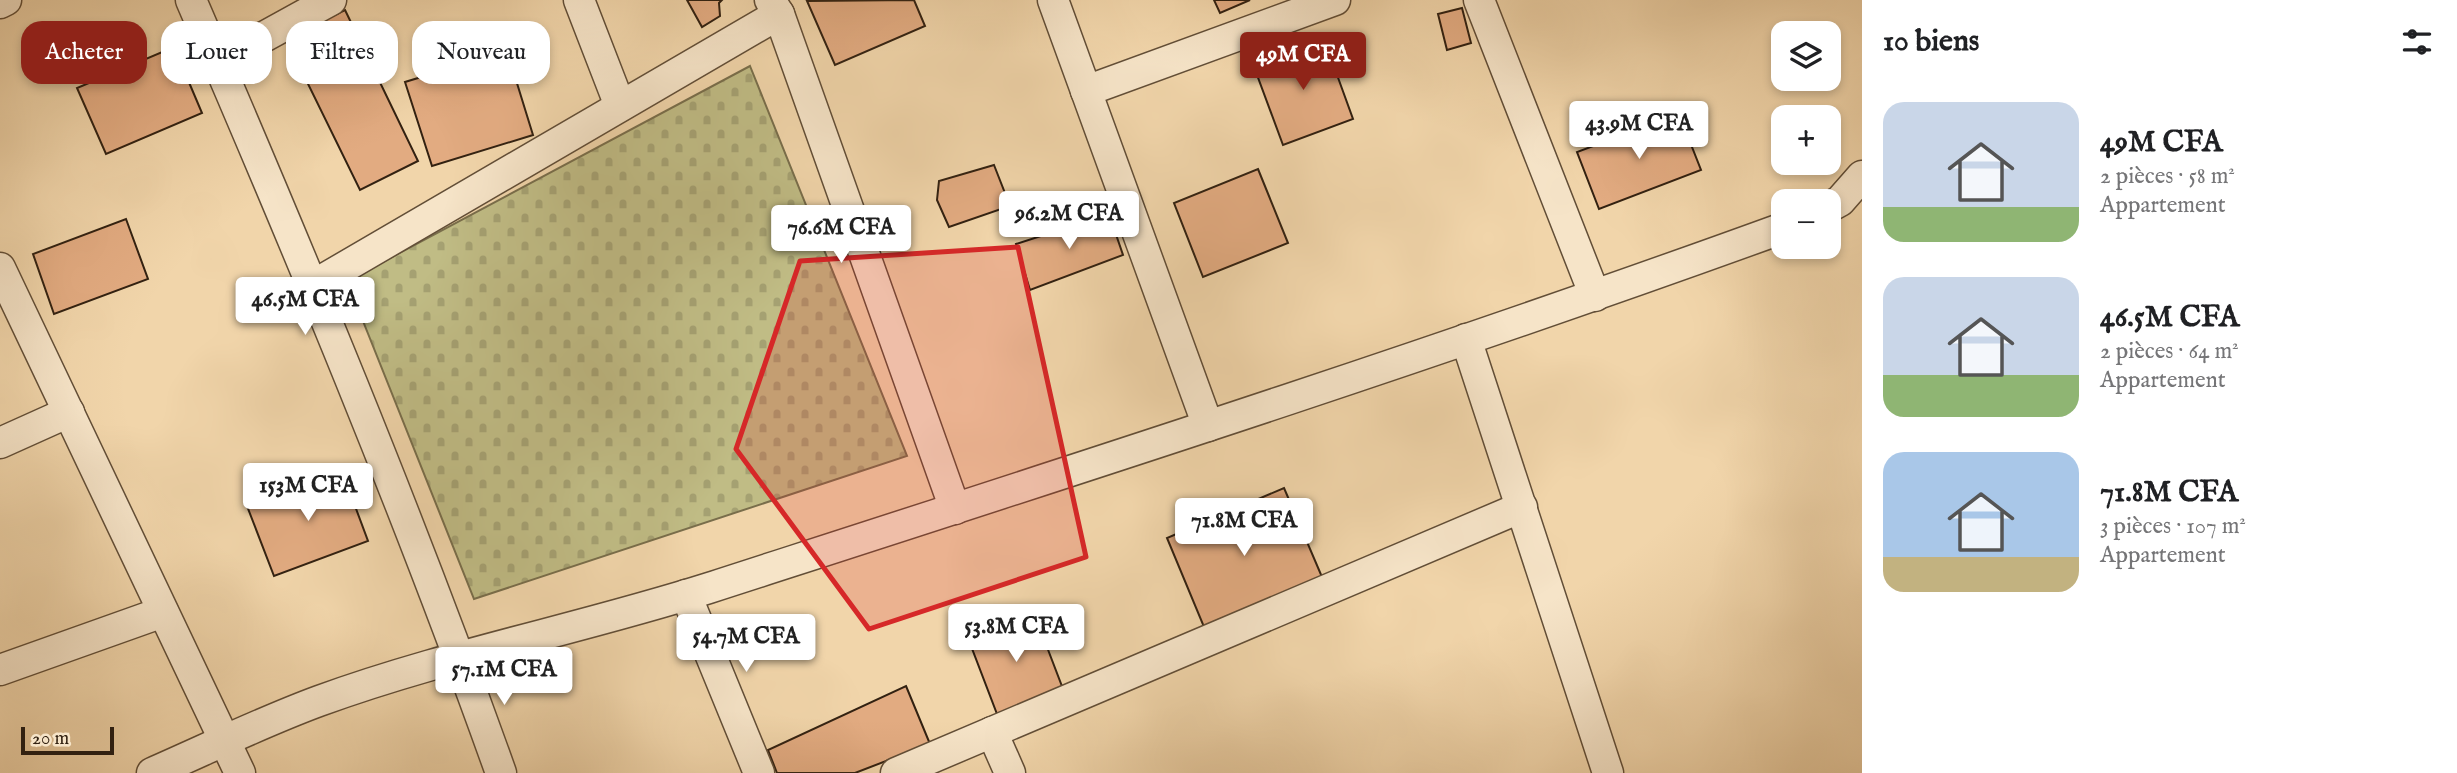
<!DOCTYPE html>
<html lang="fr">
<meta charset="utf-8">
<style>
:root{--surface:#fff;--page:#f2f2f2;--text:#202124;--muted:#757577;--accent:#8f2418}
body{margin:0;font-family:"IM FELL English",serif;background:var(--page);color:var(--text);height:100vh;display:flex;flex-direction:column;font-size:26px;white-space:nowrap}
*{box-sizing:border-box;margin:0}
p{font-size:23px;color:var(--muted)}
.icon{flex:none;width:38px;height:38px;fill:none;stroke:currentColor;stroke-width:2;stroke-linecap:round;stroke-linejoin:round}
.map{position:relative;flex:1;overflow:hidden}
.panel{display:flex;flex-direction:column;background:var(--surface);width:595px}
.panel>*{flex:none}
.top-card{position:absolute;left:21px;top:21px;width:665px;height:63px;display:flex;gap:14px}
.tools{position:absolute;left:1771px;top:21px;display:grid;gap:14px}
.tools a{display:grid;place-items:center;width:70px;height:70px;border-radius:14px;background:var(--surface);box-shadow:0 4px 10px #0003;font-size:35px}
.scale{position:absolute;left:21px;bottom:18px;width:93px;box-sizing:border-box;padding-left:7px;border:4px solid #322111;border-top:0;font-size:19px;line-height:24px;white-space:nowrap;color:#322111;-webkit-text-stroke:5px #f6e4c8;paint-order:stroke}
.price{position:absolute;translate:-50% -60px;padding:0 16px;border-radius:7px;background:#fff;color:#222;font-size:23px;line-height:46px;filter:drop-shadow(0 2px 4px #0008)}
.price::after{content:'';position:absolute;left:50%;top:42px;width:21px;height:16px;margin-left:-10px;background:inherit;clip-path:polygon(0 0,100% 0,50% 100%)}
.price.on{background:var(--accent);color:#fff}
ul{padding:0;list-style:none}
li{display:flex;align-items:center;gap:21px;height:175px;padding:0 21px}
li span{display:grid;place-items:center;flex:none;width:196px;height:140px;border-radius:21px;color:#555}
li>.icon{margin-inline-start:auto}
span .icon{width:84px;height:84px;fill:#fffc;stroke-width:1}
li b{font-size:30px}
h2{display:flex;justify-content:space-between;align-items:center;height:84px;padding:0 21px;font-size:30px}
.chip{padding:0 24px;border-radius:21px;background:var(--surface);box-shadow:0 4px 10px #0003;font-size:24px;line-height:63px}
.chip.on{background:var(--accent);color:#fff}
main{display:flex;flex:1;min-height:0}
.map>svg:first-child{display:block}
.cemetery{fill:url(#cemetery-stones);stroke:#796e4b;stroke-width:2}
.building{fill:#e2ab81;stroke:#322111;stroke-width:2}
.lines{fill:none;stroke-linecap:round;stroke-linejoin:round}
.street-casing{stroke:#624e37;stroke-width:33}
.street{stroke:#f6e4c8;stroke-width:30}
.marked{fill:#d62828;fill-opacity:0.2;stroke:#d62828;stroke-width:5;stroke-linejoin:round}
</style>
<main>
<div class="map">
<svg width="1862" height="773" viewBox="0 0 1862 773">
<defs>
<pattern id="cemetery-stones" width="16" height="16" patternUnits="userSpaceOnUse" patternTransform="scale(1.75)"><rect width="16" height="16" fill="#c0bc85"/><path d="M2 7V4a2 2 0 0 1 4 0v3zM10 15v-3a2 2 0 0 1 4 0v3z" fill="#a5a172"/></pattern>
</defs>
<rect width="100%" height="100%" fill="#f1d5aa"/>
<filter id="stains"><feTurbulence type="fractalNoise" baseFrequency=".00286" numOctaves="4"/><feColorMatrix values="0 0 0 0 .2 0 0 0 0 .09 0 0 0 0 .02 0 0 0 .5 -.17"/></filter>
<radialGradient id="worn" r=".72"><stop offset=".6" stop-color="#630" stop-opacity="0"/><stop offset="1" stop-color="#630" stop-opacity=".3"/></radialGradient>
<path class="cemetery" d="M750,66L907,456L474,599L347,281Z"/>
<g class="building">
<path d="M687,0H722L719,3L720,16L702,27Z"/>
<path d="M914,0L925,26L835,65L807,1Z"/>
<path d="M1214,0H1250L1220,13Z"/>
<path d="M1462,8L1471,43L1447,50L1438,14Z"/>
<path d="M345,10L418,161L360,190L286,39Z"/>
<path d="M1324,39L1353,119L1283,145L1253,64Z"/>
<path d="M174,47L202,113L106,154L77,88Z"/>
<path d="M507,51L533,135L432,166L405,82Z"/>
<path d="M1679,114L1701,170L1599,209L1577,152Z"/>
<path d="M994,165L1010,206L949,227L937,200L939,181Z"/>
<path d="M1258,169L1288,243L1203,277L1174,203Z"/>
<path d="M1109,214L1123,255L1030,290L1016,244Z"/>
<path d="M126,219L148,279L54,314L33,254Z"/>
<path d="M342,471L368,541L274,576L247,506Z"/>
<path d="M1284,488L1322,577L1204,627L1167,538Z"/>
<path d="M1034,613L1063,689L997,714L968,638Z"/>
<path d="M906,686L930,744L855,773H777L768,750Z"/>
</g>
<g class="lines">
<g class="street-casing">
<g id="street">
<path d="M191,0C301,255 408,512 501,773"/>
<path d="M579,0L620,106"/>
<path d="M770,0L779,14L955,509"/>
<path d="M1053,0L1208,426"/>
<path d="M1479,0L1595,296"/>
<path d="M0,3L6,0"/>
<path d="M218,62L331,0"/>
<path d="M1086,91L1335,0"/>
<path d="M1829,207L1840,201L1862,176"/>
<path d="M0,268L240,773"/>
<path d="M312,286L779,14"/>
<path d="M1466,339L1608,773"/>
<path d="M0,443L69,412"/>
<path d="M686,595L759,773"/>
<path d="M0,670L163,612"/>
<path d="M992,732L1010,773"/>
<path d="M152,773C207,749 262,722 319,701C445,655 580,629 709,588C1068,472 1428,357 1783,228"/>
<path d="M896,773L1522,507"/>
</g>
</g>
<use href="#street" class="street"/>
</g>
<path class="marked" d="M1018,247L1086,557L869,629L736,449L800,261Z"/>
<rect width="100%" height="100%" filter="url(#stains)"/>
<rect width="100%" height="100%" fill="url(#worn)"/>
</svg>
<div class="tools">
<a><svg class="icon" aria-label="layers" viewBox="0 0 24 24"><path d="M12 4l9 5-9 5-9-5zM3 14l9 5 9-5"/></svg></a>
<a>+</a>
<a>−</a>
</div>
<div class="scale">20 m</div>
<b class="price on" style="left:1303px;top:92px">49M CFA</b>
<b class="price" style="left:1639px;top:161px">43.9M CFA</b>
<b class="price" style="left:1069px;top:251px">96.2M CFA</b>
<b class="price" style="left:841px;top:265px">76.6M CFA</b>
<b class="price" style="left:305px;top:337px">46.5M CFA</b>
<b class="price" style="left:308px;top:523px">153M CFA</b>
<b class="price" style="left:1244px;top:558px">71.8M CFA</b>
<b class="price" style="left:1016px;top:664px">53.8M CFA</b>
<b class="price" style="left:746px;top:674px">54.7M CFA</b>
<b class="price" style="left:504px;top:707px">57.1M CFA</b>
<div class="top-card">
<a class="chip on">Acheter</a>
<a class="chip">Louer</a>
<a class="chip">Filtres</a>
<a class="chip">Nouveau</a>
</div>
</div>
<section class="panel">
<h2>10 biens<svg class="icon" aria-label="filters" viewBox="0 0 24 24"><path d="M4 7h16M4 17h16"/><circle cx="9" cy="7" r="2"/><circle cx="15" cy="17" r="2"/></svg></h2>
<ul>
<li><span style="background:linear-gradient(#c9d6e8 75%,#8fb573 0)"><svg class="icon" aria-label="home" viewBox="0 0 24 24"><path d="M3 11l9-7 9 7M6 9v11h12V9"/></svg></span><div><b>49M CFA</b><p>2 pièces · 58 m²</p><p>Appartement</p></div></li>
<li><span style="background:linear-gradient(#c9d6e8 70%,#8fb573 0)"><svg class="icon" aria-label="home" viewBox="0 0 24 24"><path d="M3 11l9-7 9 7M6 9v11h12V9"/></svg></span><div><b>46.5M CFA</b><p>2 pièces · 64 m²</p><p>Appartement</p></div></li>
<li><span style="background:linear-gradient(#a9c7e8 75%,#c2b280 0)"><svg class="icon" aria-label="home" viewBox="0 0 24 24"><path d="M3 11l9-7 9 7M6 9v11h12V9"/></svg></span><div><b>71.8M CFA</b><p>3 pièces · 107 m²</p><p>Appartement</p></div></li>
</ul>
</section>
</main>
